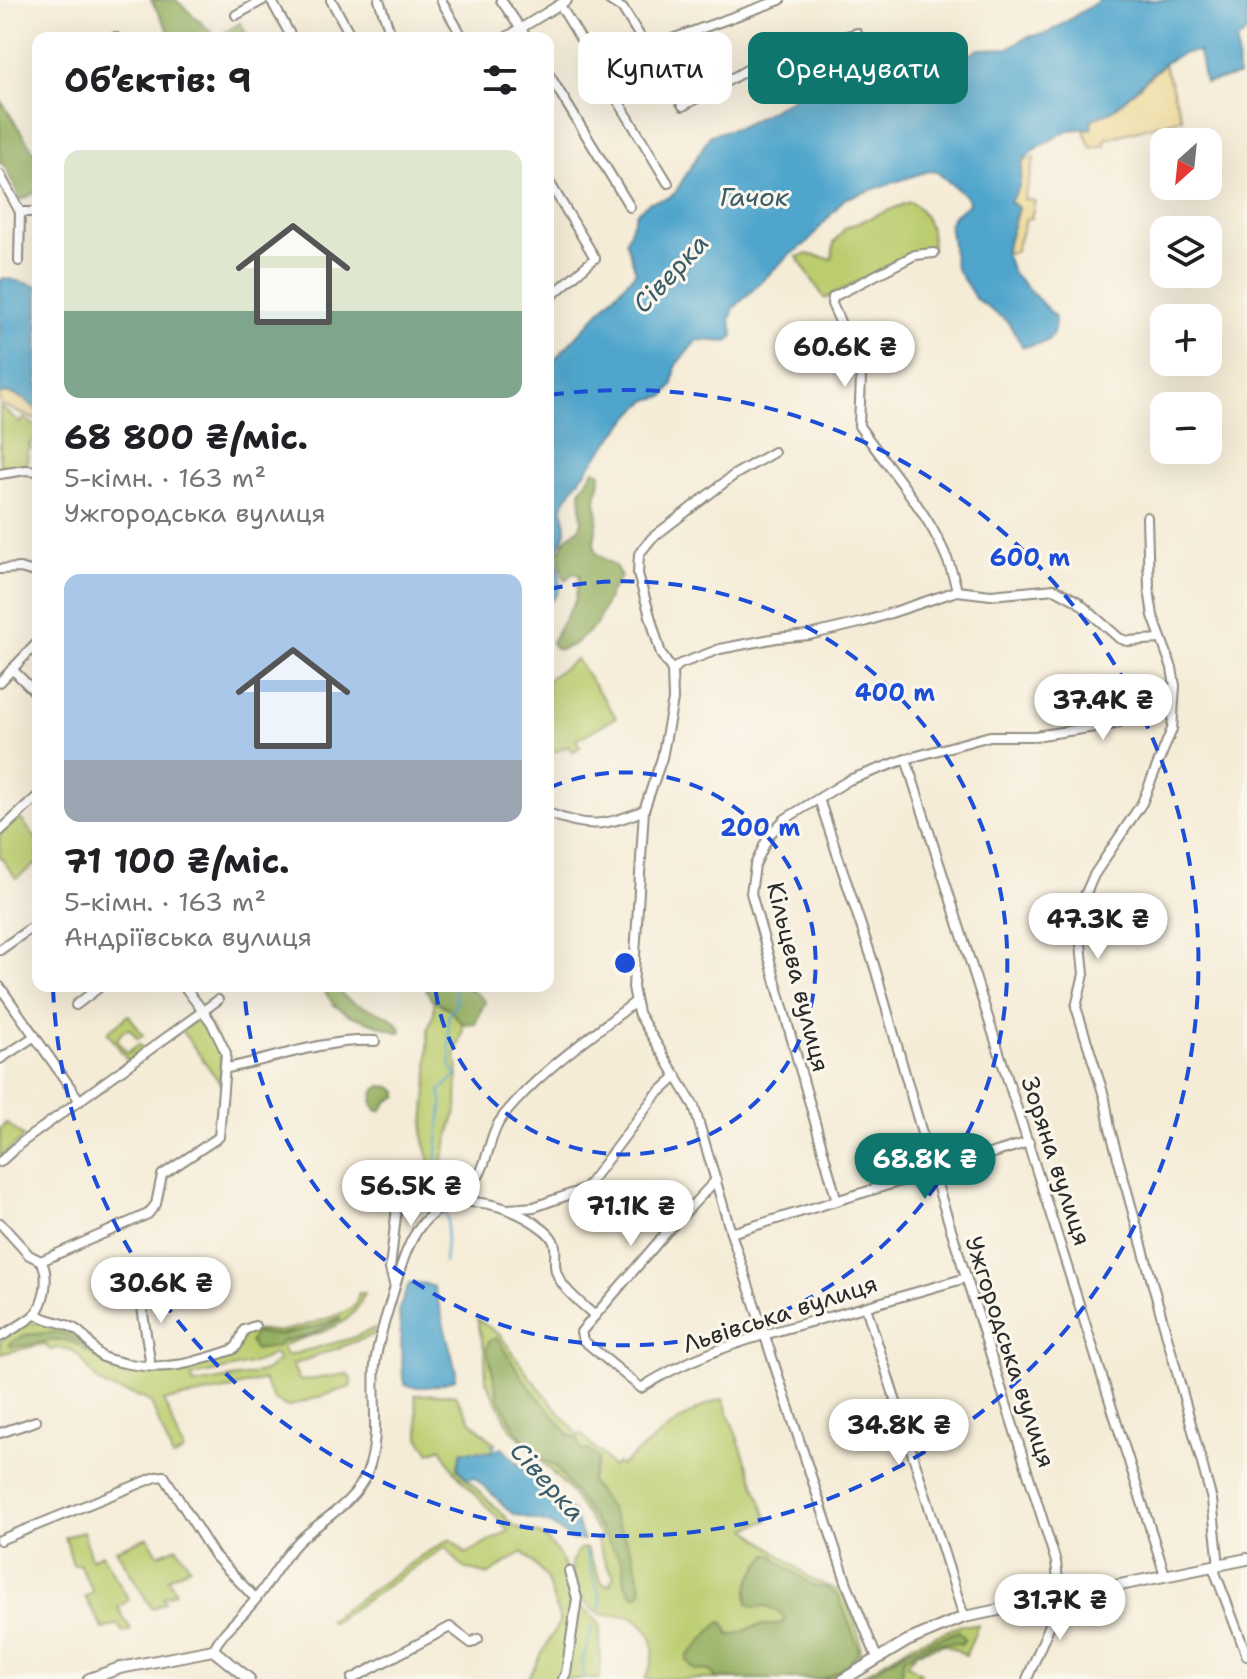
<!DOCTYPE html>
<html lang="uk">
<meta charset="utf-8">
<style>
:root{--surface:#fff;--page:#f6f6f6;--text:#202124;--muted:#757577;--accent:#0f766e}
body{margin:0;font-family:"Shantell Sans",sans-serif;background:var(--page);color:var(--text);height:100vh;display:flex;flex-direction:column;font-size:30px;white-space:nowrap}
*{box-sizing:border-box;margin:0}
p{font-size:26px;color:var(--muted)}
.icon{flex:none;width:44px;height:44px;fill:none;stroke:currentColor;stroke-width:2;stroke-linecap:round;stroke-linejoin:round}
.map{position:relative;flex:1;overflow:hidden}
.sheet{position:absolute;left:32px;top:32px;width:522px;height:960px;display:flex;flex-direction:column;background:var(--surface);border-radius:16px;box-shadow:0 8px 32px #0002}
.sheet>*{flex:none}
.top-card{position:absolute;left:578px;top:32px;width:548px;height:72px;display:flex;gap:16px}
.needle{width:52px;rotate:207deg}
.tools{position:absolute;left:1150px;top:128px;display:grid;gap:16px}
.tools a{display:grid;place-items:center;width:72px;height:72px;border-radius:16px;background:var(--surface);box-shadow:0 8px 32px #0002;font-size:40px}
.price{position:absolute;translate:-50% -68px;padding:0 18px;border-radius:28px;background:#fff;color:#222;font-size:26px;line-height:52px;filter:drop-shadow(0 2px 4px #0008)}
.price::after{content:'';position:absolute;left:50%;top:48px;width:24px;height:18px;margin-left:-12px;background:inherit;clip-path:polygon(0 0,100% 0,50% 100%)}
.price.active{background:var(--accent);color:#fff}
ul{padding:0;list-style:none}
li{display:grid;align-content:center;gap:16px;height:424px;padding:0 32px}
li span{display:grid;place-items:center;height:248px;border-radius:16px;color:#555}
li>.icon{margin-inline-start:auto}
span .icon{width:144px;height:144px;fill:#fffc;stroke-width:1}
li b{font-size:34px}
h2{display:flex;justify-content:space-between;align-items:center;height:96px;padding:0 32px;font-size:34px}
.pill{padding:0 28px;border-radius:16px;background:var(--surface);box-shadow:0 8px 32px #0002;font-size:28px;line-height:72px}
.pill.active{background:var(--accent);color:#fff}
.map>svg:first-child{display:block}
.green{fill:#bccd70;stroke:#747c4e;stroke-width:2;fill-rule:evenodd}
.forest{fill:#95b062;stroke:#606e46;stroke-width:2}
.sand{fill:#eeda9e;stroke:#8c8264;stroke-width:2}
.water{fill:#4fa5cc;stroke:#3d687c;stroke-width:2}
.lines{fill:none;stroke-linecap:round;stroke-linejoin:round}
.stream{stroke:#4fa5cc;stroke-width:2}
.minor-casing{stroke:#908c81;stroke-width:12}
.major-casing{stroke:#908c81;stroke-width:14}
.minor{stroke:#fff;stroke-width:8}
.major{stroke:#fff;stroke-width:10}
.ring{fill:none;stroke:#1d4ed8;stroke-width:4;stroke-dasharray:14 10}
.labels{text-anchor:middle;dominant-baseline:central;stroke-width:6;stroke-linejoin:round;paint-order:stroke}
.street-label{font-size:24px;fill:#2b2b2b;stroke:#fbf7ec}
.water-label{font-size:26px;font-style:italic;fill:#395c6b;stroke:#fbf7ec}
.centre{fill:#1d4ed8;stroke:#fbf7ec;stroke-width:4}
.ring-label{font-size:24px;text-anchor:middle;font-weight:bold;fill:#1d4ed8;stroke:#fbf7ec;stroke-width:6;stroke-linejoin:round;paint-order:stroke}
</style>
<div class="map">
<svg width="1247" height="1679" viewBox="0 0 1247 1679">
<rect width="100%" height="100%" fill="#fbf7ec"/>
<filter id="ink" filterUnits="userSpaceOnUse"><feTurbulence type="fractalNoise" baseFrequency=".0125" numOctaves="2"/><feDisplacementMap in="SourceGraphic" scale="16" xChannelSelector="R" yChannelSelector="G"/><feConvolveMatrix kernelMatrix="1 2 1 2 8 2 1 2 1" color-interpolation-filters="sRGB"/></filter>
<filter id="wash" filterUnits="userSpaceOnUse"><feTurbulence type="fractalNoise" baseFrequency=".006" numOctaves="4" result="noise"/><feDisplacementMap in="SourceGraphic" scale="32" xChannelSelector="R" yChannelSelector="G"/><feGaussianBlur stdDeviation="1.8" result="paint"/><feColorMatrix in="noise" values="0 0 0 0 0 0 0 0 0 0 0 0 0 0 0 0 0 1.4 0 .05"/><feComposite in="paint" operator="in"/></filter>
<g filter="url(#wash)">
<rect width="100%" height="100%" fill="#f5ecd7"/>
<g class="green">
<path d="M909,202C925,207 935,235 931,251L913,252L825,299L797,257L806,254L832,259L834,243L845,228Z"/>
<path d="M0,407L20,423L24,418L38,428V444L34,440L29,445L31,448L28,451L26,466L0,470Z"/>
<path d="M576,659L616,717L576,740L580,747L573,752L568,746L548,755V679Z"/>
<path d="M20,818L38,841V866L36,864L16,878L0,856V834Z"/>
<path d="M431,986H472L473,993L465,1009L462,1034L455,1057L458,1066L457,1109L444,1154L441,1172L443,1190L435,1202L432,1191L434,1176L423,1137L428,1077V1029L434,1012V991Z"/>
<path d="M129,1015L143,1035L138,1039L130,1029L124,1030L117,1039L127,1053L139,1044L144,1051L129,1062L107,1032Z"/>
<path d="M201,1016C221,1034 222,1058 221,1084L181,1030Z"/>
<path d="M6,1123L24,1137L0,1157V1129Z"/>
<path d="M359,1293H364C354,1330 312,1333 282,1346L286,1356L352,1338L375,1328L373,1335L292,1365L300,1381L347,1374L352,1379L351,1387L287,1407L274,1400L263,1380L222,1391L164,1401L184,1451L173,1458L151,1403C137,1392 118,1394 103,1385C82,1370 83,1341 50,1350L44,1344L0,1354V1341L28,1323H44L71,1330L90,1347L129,1369L149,1372L151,1369L187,1367L236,1351L243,1334C258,1328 266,1332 281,1331C293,1329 348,1314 355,1305C356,1303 358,1295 359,1293ZM274,1354L279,1360L265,1371L250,1375L193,1384L192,1377C220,1368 248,1369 274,1354Z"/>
<path d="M477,1319L500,1335L531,1378L579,1436L582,1434L597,1452L599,1451L612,1467L617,1463L620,1466C646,1446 692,1406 723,1399L768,1520L747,1529L813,1580L844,1593C849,1609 868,1647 858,1661C852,1669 840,1674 832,1679H645C657,1658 658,1631 633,1618C624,1614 617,1616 608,1615C582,1612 573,1585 571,1562L579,1550L586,1548L602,1583L610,1585L614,1575L607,1567L597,1541L601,1537L569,1490L511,1429L486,1381L485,1352Z"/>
<path d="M449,1394L455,1395L471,1421L495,1444L491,1452L462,1451L457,1469L514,1526L539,1534L548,1541L558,1553L564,1566L570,1593L576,1603L600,1623V1679H528L560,1621L546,1577L523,1552L488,1575L464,1568L445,1547L332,1623L328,1620L424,1554L451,1539L466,1554L509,1531L455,1472L441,1448L430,1453L420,1439L415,1395Z"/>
<path d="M83,1531L91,1559L102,1554L129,1600L118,1607L131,1630L123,1633L118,1624L103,1629L85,1597L93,1592L79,1564L73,1565L65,1537Z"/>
<path d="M148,1537L158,1555L177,1547L190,1567L168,1578L176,1592L163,1598L165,1602L152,1609L116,1549Z"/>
<path d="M962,1625H978L966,1655L945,1644L917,1652L907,1664L921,1673L912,1679H856L913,1644Z"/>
</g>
<g class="forest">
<path d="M151,0H176L217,37L240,23L249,38H173Z"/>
<path d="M0,99L38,158V191L21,200L4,165L0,163Z"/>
<path d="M594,470L601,473L596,500L598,518L594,542L596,553L615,566L621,577L611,591L596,625L573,645L560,650L555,648L551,643L575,601L580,575L573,573L565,580L561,569L560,551L566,539L580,527L582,521L580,491Z"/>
<path d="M321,986H337C349,1014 387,1003 401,1029L400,1033L347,1014L334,1005Z"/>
<path d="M425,986C450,986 468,981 485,1002L475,1024H463L448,1008L431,999Z"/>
<path d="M381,1086L391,1087L398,1092V1096L387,1102L381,1111H377L372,1104L374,1091Z"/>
<path d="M340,1317V1320L310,1335L282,1341L276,1347L255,1350L250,1342L255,1333L279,1335L319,1326Z"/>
<path d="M59,1332L83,1342L90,1351L87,1352C61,1327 37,1349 9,1346V1343L25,1335Z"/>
<path d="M497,1338L524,1380L569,1435L578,1439L581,1451L588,1450L599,1459L590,1481L609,1507L633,1554L642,1590L639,1595H632L625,1584L623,1563L589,1513L556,1467L539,1457L517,1432L498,1396L487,1348L489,1341Z"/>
<path d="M768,1554H774L777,1560L814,1586L827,1588L839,1597L859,1649C855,1662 833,1677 820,1679C792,1679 747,1679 717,1679L710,1671L695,1670L687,1661L688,1655C701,1646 707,1631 721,1622L724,1623L729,1635C740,1635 746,1629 756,1626C767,1623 775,1628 784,1621V1616L767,1606L755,1607L748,1603C745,1583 756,1570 768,1554Z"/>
<path d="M959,1631L965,1639L961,1644C940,1638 921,1648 903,1659L902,1679H860L909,1649Z"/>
</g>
<g class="sand">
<path d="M1164,64L1182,118L1105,139V145L1091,148L1084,130L1092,127L1091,120L1112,111Z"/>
<path d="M1035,157L1024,199L1035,201L1031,218L1026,219L1015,252L1005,253L1018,208L1010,201L1019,187L1023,161Z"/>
<path d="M9,393C21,397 30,402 38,411V421L0,404V394Z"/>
</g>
<g class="water">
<path d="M1100,0H1247V32L1237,41L1238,76L1205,83L1199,52C1166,49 1139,90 1114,109C1108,114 1099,116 1091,120L1092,128L1068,130L1032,151L1023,161L1019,187L1010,201L1018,208L1005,253L1013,273L1055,317C1055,345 1045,342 1023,347L1008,322L976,299L955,267L949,223L954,215L969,204L968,198L937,172L928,171L844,199L807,243L788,256L734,308L730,320L734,335L728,342L697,340L676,365L673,384L665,396C659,398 652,398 647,401C634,407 566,494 563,506C562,514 567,523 566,530C565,538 558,545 557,553C556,573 569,589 548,603V367L636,272L626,241L637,212L650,202L667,198L675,193L710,135L742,126L797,96L855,83L879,88L914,76L951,72L958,61L979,49L1008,48L1027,37L1048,33Z"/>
<path d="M4,278L38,286V411C28,400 15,392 0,394V281Z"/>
<path d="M423,1283L434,1287L456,1371L455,1379C438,1386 423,1390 405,1385L403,1379L399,1309L409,1284Z"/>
<path d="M502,1448L551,1497L573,1512L583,1540H572L551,1524L513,1514L474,1477L467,1479L457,1468L462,1451L491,1452Z"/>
</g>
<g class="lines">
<g class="stream">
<path d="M441,1203C434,1180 437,1154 439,1130C440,1116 445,1105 440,1091L457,1075L451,1067L448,1021L449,1014L456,1004L454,986"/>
<path d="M444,1263L448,1219L445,1213"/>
<path d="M491,1444L495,1450"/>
<path d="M585,1551L601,1599L600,1609"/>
<path d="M583,1679L582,1664L593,1626"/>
</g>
</g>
</g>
<g filter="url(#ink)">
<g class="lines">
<g class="minor-casing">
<g id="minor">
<path d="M271,0L292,38"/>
<path d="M331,0L352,38"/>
<path d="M379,0L392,38"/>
<path d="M441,0L463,38"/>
<path d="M501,0L527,38"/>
<path d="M609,0L623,9L683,106L759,63L857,33"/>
<path d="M560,5L668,183"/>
<path d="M236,15L263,0"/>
<path d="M115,37V38"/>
<path d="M505,38L567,0"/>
<path d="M647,48L780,0"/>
<path d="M548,73L630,207"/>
<path d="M0,175L20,212H38"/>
<path d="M548,180L595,258L548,299"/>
<path d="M934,253L915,255L833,297L832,304L859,364L861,377L859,426C895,477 944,528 957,591"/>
<path d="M19,261L20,212"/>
<path d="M774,452L734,475L652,538L639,554L638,574L661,654L672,670L673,700L662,758L644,810L633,987L638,1013L694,1106L731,1233L814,1485L847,1584L877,1658"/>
<path d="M0,474L26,470L38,471"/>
<path d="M1147,517L1149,589L1153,616L1172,668L1175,686L1172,729L1142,803L1094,875L1085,895L1079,923L1084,974L1076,1007L1105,1099L1110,1129L1212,1500L1219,1566"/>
<path d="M0,569L20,568L38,573"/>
<path d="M12,669L38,695"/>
<path d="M672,670L680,664L720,649L776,638L809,635L864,622L957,591L991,595L1055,589L1077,601L1119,638L1127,641L1161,639"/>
<path d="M0,682L38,642"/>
<path d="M906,759L1165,1575"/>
<path d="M819,799L875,968L933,1172L1056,1562L1060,1598"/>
<path d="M548,813C587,828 605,827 644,810"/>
<path d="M0,831L38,796"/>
<path d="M0,950L38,923"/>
<path d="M0,987L80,1101"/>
<path d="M76,1005L101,986"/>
<path d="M0,1059L35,1036"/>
<path d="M227,1068C277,1058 324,1039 375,1041"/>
<path d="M0,1162L21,1143L218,1000"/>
<path d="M716,1180L665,1234L581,1332L583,1340L641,1388C700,1350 768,1333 836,1315C879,1303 923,1290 966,1278"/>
<path d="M837,1201L751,893L755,865L769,835L785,819L849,780L906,759L990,736H1035L1115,724L1134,716L1175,686"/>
<path d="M452,1202C463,1193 475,1185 481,1171C490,1152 490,1132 504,1115C541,1070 589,1038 635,1002"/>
<path d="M508,1209L534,1207L585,1189L655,1096L677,1076"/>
<path d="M0,1223L29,1255L41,1261"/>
<path d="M731,1233L1029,1142"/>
<path d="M41,1261L148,1214L156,1204L162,1175L219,1137L226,1053L211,1022L184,986"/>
<path d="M138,1281L150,1360L147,1366"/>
<path d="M394,1284L390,1269L401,1171"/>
<path d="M866,1307L964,1617"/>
<path d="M36,1314C48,1322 63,1321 75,1329C87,1336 91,1348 101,1356C107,1360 117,1361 124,1363C166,1372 193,1363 232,1350L237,1346L244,1330L255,1326"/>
<path d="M0,1337C11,1330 23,1324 33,1316C45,1305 50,1275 41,1261"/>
<path d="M0,1433L36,1421"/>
<path d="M0,1540L156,1477L164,1476L214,1555L256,1599"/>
<path d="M1213,1567L1247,1656"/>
<path d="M213,1650C223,1630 242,1617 256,1599C271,1580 282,1558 299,1541C323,1518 353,1505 367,1473C381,1439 372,1401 375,1365C377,1343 385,1321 391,1300C403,1260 414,1204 466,1202C493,1201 523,1213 544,1230C564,1246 550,1257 557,1274C564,1291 581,1303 594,1315"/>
<path d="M352,1679L450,1627L471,1643L478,1639"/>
<path d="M563,1679L566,1673L577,1598L569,1571"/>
<path d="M1027,1679L1051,1622L1046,1600"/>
</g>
</g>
<g class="major-casing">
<g id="major">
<path d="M89,1679L120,1668L213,1650L249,1679"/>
<path d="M844,1679L907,1641L964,1617L1247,1559"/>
</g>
</g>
<use href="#minor" class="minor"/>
<use href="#major" class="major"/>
</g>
</g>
<g class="ring">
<path d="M549 788A191 191 0 1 1 435 986"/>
<path d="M549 589A382 382 0 1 1 244 986"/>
<path d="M550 395A573 573 0 1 1 53 988"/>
</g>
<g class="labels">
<g class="street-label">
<text transform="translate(798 977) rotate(76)">Кільцева вулиця</text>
<text transform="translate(1056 1161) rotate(72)">Зоряна вулиця</text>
<text transform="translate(780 1314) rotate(-18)">Львівська вулиця</text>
<text transform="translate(1010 1352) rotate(72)">Ужгородська вулиця</text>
</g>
<g class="water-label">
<text x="754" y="196">Гачок</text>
<text transform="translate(670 273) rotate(-47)">Сіверка</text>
<text transform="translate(548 1481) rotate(48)">Сіверка</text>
</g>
</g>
<circle cx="625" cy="963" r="12" class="centre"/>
<g class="ring-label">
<text x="1030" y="566">600 m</text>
<text x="895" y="701">400 m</text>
<text x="760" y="836">200 m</text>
</g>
</svg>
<div class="tools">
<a><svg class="needle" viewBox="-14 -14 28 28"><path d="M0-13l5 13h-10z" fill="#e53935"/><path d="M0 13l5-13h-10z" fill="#757577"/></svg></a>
<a><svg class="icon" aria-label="layers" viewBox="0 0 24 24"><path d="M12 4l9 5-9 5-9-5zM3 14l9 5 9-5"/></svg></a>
<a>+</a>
<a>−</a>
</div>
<b class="price" style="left:845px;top:389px">60.6K ₴</b>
<b class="price" style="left:1103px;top:742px">37.4K ₴</b>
<b class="price" style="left:1098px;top:961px">47.3K ₴</b>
<b class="price active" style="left:925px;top:1201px">68.8K ₴</b>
<b class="price" style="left:411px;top:1228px">56.5K ₴</b>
<b class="price" style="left:631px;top:1248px">71.1K ₴</b>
<b class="price" style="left:161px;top:1325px">30.6K ₴</b>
<b class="price" style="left:899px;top:1467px">34.8K ₴</b>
<b class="price" style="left:1060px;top:1642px">31.7K ₴</b>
<div class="top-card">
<a class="pill">Купити</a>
<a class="pill active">Орендувати</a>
</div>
<section class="sheet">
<h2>Об’єктів: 9<svg class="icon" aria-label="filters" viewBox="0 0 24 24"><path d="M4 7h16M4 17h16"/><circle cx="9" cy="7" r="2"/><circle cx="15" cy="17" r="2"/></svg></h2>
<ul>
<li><span style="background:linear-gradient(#dfe7d0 65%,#7fa58c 0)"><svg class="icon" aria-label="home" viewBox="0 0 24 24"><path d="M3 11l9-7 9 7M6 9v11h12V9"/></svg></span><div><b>68 800 ₴/міс.</b><p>5-кімн. · 163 m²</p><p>Ужгородська вулиця</p></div></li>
<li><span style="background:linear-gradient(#a9c7e8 75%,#9aa5b1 0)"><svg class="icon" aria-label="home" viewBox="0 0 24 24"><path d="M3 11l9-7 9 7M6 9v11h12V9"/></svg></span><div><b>71 100 ₴/міс.</b><p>5-кімн. · 163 m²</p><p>Андріївська вулиця</p></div></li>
</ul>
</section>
</div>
